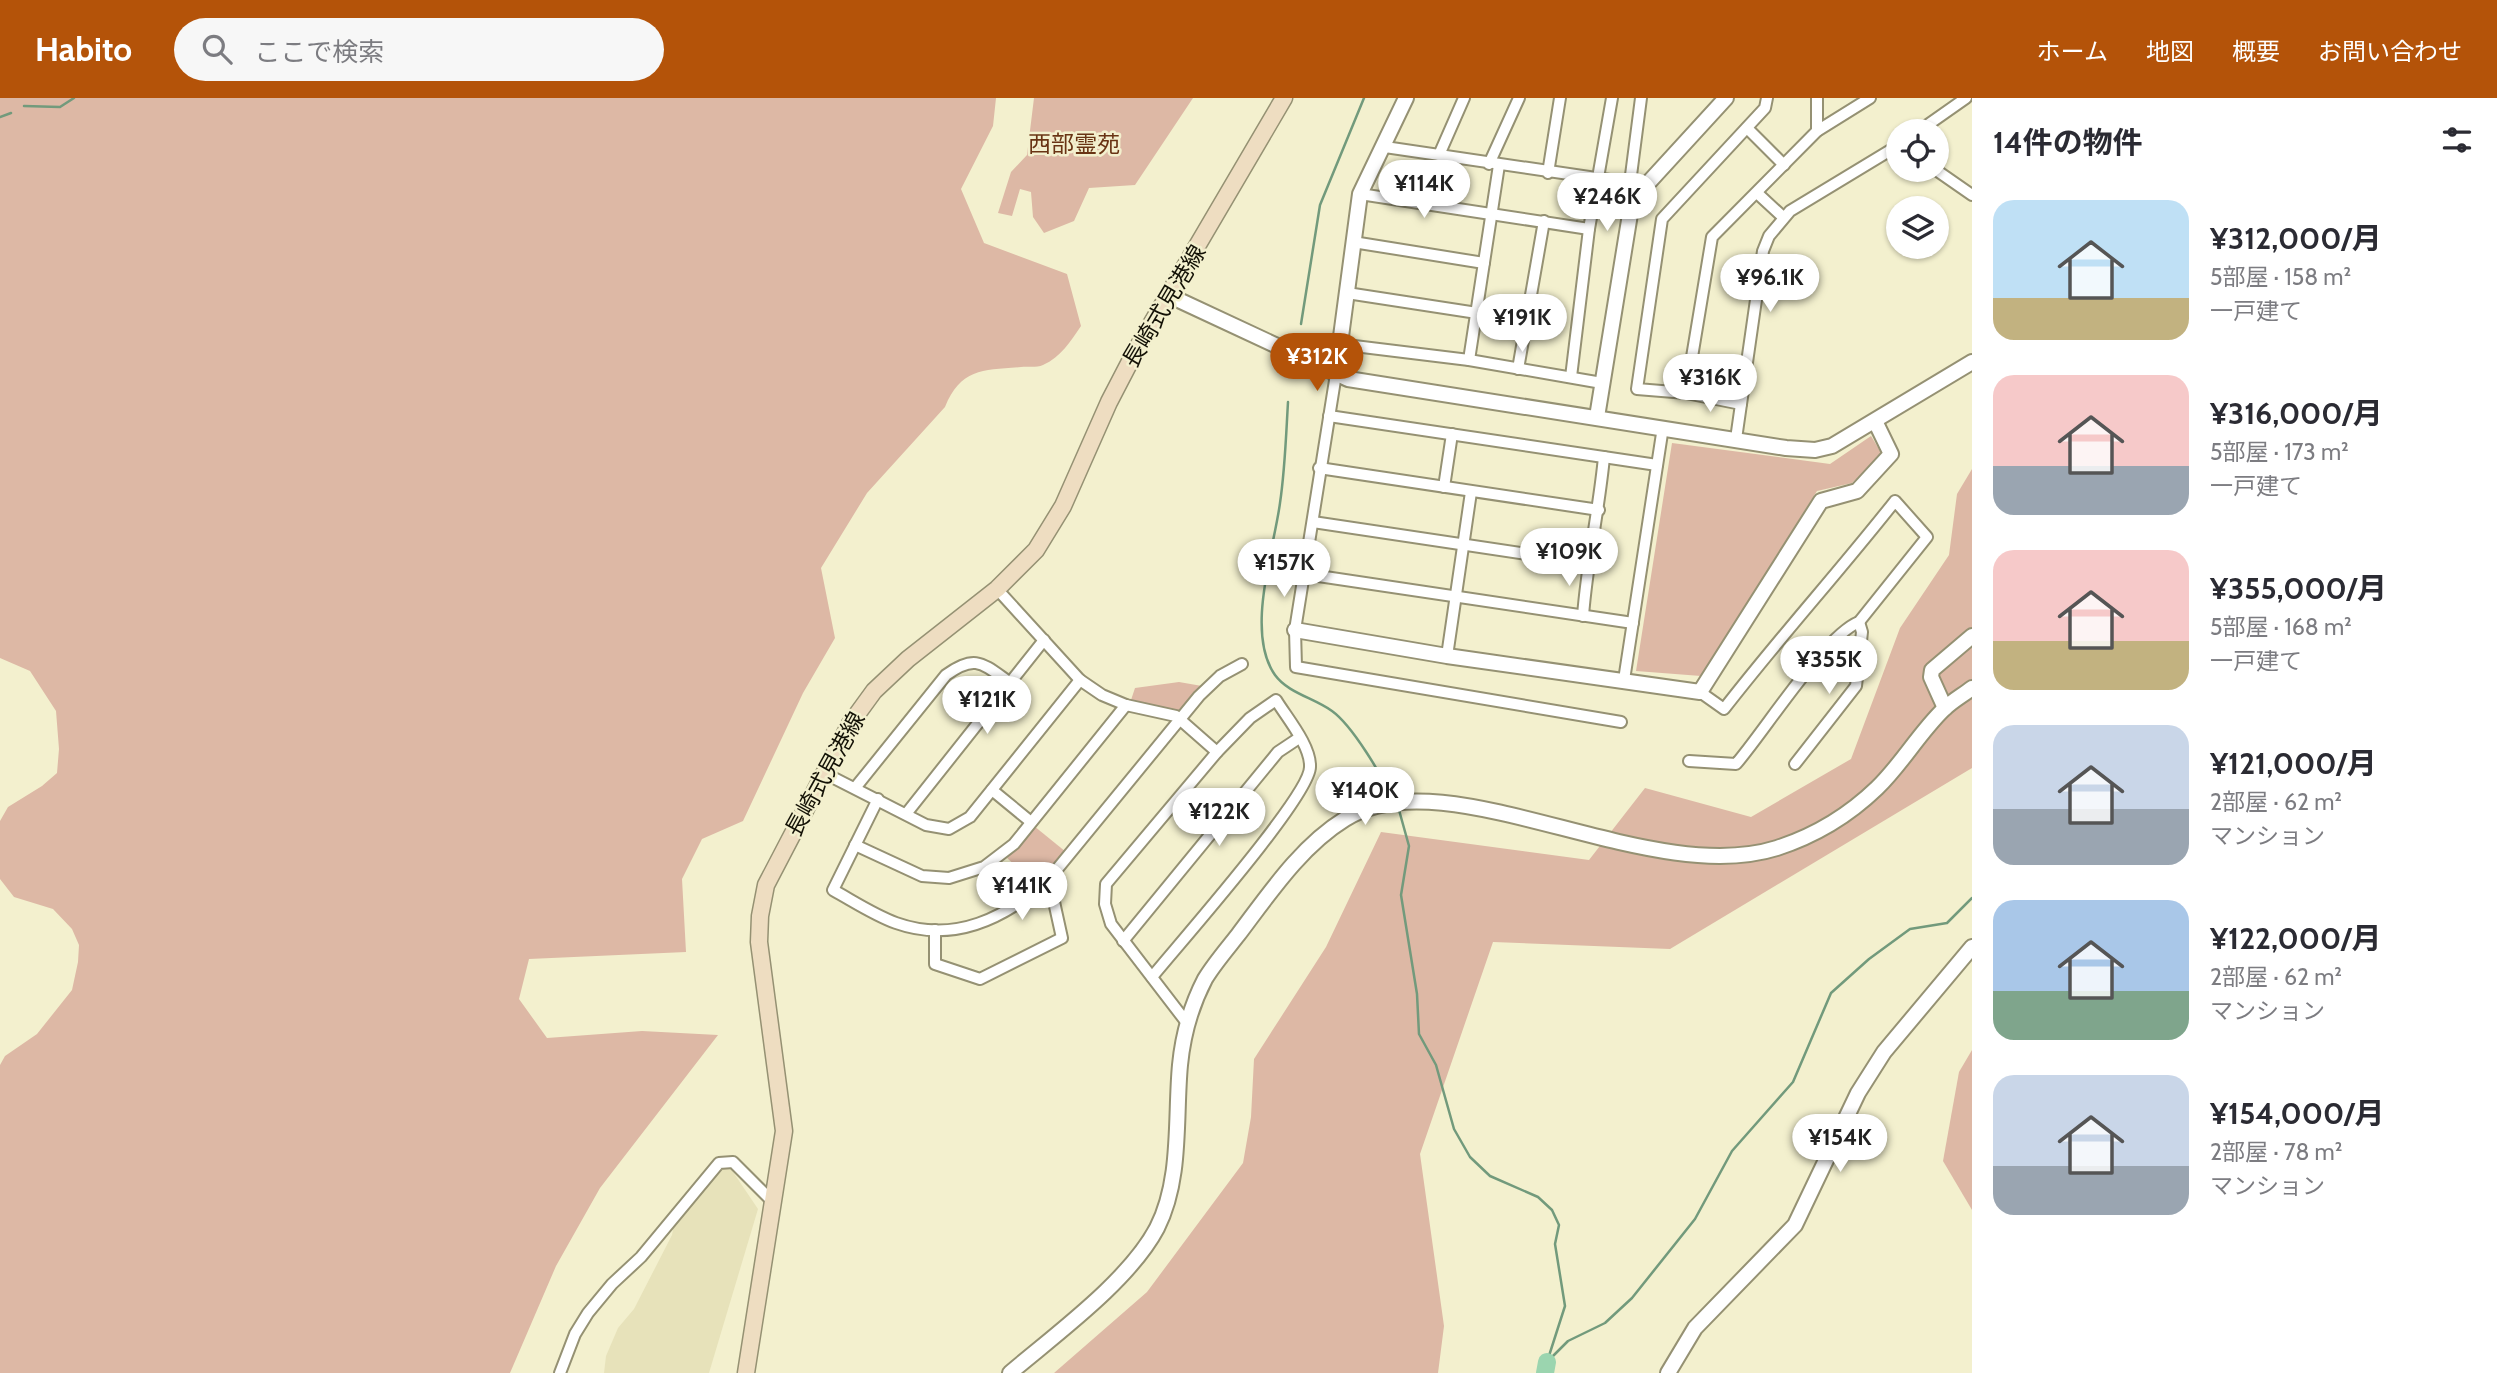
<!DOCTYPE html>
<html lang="ja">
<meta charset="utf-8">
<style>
:root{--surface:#fff;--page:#f7f7f7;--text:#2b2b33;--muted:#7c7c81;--accent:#b45309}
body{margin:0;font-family:Cabin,"Noto Sans JP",sans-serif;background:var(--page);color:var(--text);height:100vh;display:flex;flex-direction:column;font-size:26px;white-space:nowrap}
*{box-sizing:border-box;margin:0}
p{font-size:23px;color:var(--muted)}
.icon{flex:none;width:38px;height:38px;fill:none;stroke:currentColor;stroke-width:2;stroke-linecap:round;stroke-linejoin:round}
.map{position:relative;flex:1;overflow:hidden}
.drawer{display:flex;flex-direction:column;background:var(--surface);width:525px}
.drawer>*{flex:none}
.fabs{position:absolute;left:1886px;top:21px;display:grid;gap:14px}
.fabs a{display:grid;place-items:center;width:63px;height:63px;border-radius:50%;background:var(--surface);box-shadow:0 2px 5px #0004;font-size:35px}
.price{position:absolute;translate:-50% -60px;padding:0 16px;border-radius:24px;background:#fff;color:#222;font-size:23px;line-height:46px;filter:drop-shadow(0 2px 4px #0008)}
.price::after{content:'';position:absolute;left:50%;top:42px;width:21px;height:16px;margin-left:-10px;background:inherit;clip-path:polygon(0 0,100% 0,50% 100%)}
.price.selected{background:var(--accent);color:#fff}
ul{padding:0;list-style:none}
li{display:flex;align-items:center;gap:21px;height:175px;padding:0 21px}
li span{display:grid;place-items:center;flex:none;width:196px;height:140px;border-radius:21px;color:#555}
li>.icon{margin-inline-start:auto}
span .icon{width:84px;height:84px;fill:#fffc;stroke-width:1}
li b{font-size:30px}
h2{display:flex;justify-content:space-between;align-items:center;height:84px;padding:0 21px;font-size:30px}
header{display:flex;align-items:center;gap:42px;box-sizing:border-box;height:98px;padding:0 35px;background:var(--accent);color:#fff}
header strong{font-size:33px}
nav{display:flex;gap:38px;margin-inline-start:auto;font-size:24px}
.search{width:490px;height:63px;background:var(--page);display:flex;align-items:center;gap:18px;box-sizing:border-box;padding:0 24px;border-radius:38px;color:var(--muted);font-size:26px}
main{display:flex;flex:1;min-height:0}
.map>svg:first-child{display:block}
.built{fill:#e7e2ba}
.green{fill:#ddb8a5}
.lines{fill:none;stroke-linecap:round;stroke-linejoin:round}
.stream{stroke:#729a7c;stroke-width:2.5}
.river{stroke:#9bd5af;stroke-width:18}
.minor-casing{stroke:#959173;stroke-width:14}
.tertiary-casing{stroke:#959173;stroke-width:18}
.secondary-casing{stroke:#959173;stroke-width:19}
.minor{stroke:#fff;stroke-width:10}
.tertiary{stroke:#fff;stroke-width:14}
.secondary{stroke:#eeddc1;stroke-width:16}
.labels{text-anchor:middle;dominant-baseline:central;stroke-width:5;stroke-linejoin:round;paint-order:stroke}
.park-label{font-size:23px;fill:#693414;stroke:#f3f0ce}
.street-label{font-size:23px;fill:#131106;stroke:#f3f0ce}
</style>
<header>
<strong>Habito</strong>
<div class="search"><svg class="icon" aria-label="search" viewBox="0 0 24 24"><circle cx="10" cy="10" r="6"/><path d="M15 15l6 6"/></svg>ここで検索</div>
<nav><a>ホーム</a><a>地図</a><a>概要</a><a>お問い合わせ</a></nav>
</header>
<main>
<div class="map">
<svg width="1972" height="1275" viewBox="0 0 1972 1275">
<rect width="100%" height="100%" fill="#f3f0ce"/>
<path class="built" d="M721,1071H731L758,1111L709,1275H604L606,1258L618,1230L634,1211L672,1137L675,1121Z"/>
<g class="green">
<path d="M0,0H996L993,28L961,91L984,145L1067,176L1081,228C1070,244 1061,259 1043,267C1036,270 1028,268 1021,269C983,272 961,270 945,309L867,395L821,470L835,540L803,595L743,723L702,741L682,781L686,854L529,861L519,901L547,940L642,933L718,937L600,1090L556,1168L510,1275H0V967L5,958L37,936L72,892L78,864L79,847L72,831L53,811L14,799L0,781V723L8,709L42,688L57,675L59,651L56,613L30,573L0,560Z"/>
<path d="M1034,0H1193L1135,87L1089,90L1074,123L1044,135L1033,119L1031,94L1020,91L1012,118L998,115L1011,74L1027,57Z"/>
<path d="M1871,338L1882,356L1852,385L1817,393L1701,578L1636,573L1672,345L1830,366Z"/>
<path d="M1972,371V670L1670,851L1493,844L1420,1056L1444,1228L1438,1275H1054L1147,1194L1243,1065L1251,1019L1254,961L1326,849L1381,734L1589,762L1645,690L1751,719L1851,661L1900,530L1949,457L1957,396Z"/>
<path d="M1179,584L1202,588L1179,614L1131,602L1135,590Z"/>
<path d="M1034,728L1066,754L1037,787L1007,760Z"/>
<path d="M1972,952V1112L1943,1063L1959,974Z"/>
</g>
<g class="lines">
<g class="stream">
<path d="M24,8L60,9L74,0"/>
<path d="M0,19L11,15"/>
<path d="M1301,226L1320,107L1364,0"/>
<path d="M1288,304C1286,338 1285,372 1280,405C1274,451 1245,535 1275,577C1288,595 1314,600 1332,613C1353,628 1381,677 1393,700"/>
<path d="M1399,712L1409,748L1401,797L1417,896L1419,936L1436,967L1454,1031L1470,1059L1490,1078L1538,1099L1552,1112L1559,1127L1555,1146L1565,1208L1547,1264"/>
<path d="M1549,1262L1568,1243L1605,1225L1632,1200L1695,1121L1732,1053L1793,984L1831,895L1869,861L1910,831L1947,825L1972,800"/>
</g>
<path class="river" d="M1545,1275L1547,1264"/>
<g class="minor-casing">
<g id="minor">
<path d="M1747,30L1784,67"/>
<path d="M1817,33V0"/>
<path d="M1919,33L1966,0"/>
<path d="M1385,49L1630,85L1639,95"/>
<path d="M1439,57L1464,0"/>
<path d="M1489,66L1519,0"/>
<path d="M1936,72L1972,97"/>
<path d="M1548,75L1560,0"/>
<path d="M1630,85L1641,0"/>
<path d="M1757,95L1783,119"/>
<path d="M1360,96L1589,131"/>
<path d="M1353,144L1484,165"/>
<path d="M1347,195L1477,215"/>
<path d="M1338,246L1469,262L1602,285"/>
<path d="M1469,262L1499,67"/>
<path d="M1518,271L1544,123"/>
<path d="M1336,276L1295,532L1296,569L1621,624"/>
<path d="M1571,279L1589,131L1612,0"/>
<path d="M1686,295L1712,139L1817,33L1870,0"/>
<path d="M1741,306L1686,295L1637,291L1662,121L1765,10L1767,0"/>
<path d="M1329,318L1657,367"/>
<path d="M1736,341L1763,153L1769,138L1790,113L1899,47"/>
<path d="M1319,370L1599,412"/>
<path d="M1444,389L1452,336"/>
<path d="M1313,424L1587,465"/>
<path d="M1305,476L1633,525"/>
<path d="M997,491L1080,582L1102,597L1126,607L1176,618L1217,654L1106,786L1105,806L1111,826L1187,925"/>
<path d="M1583,518C1587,464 1599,412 1604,359"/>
<path d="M1447,558L1471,394"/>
<path d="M1624,582L1663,329"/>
<path d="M1689,663L1736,666C1764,634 1825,537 1859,524L1927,439L1895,403C1839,474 1779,540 1724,611L1700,594"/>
<path d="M1795,666L1856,588L1862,534L1859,524"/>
<path d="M824,675L926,727L949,731L970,719L1080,582"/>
<path d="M855,690L946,577C975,556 982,565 1009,584"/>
<path d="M992,692L1031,724"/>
<path d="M878,701L833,792C853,803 874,817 896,825C955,846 1006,820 1049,781L1199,598L1220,578L1242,566"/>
<path d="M906,716L1044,542"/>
<path d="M855,747L922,778L949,780L984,769L1014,746L1126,607"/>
<path d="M935,832V866L980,881L1062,840L1049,781"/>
<path d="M1123,843L1278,654L1299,640"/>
<path d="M1152,879C1178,847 1310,698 1310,669C1311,648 1287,620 1276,602L1250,620L1217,654"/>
<path d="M560,1275L575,1236L588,1215L612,1186L641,1159L719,1065L733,1064L773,1104"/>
</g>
</g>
<g class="tertiary-casing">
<g id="tertiary">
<path d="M1170,198L1348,281L1786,350L1815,352L1832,348L1972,264"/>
<path d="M1336,276L1360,96L1406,0"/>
<path d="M1597,319L1631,110L1639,95L1726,0"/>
<path d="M1295,532L1447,558L1700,594L1821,403L1857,393L1891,356L1875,323"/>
<path d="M1945,610L1931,579L1932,572L1972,538"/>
<path d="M1010,1275C1056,1236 1129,1183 1157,1130C1182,1081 1175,1020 1180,967C1183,936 1191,908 1205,881C1214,866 1227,851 1238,837C1269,796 1301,748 1345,721C1446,657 1648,791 1777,750C1814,738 1849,717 1877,690C1902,666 1919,635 1944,611C1952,603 1963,597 1972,590"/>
<path d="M1668,1275L1695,1230L1795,1127L1858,995L1884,954L1972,849"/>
</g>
</g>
<g class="secondary-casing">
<path id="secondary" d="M746,1275L784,1033L759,844L760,818L766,787L850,626L874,593L908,561L997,491L1036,452L1063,408L1109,304L1136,252L1284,0"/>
</g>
<use href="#minor" class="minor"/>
<use href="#tertiary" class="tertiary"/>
<use href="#secondary" class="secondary"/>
</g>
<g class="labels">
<g class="park-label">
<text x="1074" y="46">西部霊苑</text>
</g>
<g class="street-label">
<text transform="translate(1164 208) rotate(-59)">長崎式見港線</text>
<text transform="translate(825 676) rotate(-61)">長崎式見港線</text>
</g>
</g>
</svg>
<div class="fabs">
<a><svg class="icon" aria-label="locate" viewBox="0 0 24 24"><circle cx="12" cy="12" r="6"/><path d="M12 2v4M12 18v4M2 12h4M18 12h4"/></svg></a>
<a><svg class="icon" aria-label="layers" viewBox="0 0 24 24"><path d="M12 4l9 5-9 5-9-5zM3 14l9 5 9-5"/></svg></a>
</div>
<b class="price" style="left:1424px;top:122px">¥114K</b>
<b class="price" style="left:1607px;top:135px">¥246K</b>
<b class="price" style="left:1770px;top:216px">¥96.1K</b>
<b class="price" style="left:1522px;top:256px">¥191K</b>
<b class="price selected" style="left:1317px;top:295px">¥312K</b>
<b class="price" style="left:1710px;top:316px">¥316K</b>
<b class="price" style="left:1569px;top:490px">¥109K</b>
<b class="price" style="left:1284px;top:501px">¥157K</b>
<b class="price" style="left:1829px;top:598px">¥355K</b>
<b class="price" style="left:987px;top:638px">¥121K</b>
<b class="price" style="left:1365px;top:729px">¥140K</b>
<b class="price" style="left:1219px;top:750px">¥122K</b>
<b class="price" style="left:1022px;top:824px">¥141K</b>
<b class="price" style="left:1840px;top:1076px">¥154K</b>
</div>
<section class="drawer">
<h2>14件の物件<svg class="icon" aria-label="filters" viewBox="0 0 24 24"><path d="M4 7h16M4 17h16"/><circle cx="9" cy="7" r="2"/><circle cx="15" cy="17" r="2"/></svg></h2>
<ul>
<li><span style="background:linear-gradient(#bfe0f5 70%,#c2b280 0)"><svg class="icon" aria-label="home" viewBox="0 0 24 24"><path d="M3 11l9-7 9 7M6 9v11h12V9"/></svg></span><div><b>¥312,000/月</b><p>5部屋 · 158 m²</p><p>一戸建て</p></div></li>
<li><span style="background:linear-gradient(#f6c9c9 65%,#9aa5b1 0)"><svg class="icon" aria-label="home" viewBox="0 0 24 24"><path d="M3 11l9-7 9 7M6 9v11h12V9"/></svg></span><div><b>¥316,000/月</b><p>5部屋 · 173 m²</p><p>一戸建て</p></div></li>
<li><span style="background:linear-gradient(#f6c9c9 65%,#c2b280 0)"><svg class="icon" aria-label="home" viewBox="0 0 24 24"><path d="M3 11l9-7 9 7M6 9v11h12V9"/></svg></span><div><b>¥355,000/月</b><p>5部屋 · 168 m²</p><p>一戸建て</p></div></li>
<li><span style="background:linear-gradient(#c9d6e8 60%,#9aa5b1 0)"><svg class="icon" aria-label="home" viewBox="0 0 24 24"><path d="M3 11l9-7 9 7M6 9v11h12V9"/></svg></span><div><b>¥121,000/月</b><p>2部屋 · 62 m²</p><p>マンション</p></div></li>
<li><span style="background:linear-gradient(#a9c7e8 65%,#7fa58c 0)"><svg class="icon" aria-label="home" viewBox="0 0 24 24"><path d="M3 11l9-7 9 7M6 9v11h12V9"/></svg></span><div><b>¥122,000/月</b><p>2部屋 · 62 m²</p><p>マンション</p></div></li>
<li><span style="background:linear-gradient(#c9d6e8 65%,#9aa5b1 0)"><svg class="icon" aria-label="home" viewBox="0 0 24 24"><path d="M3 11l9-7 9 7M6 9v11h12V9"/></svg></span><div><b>¥154,000/月</b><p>2部屋 · 78 m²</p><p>マンション</p></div></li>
</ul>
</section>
</main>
